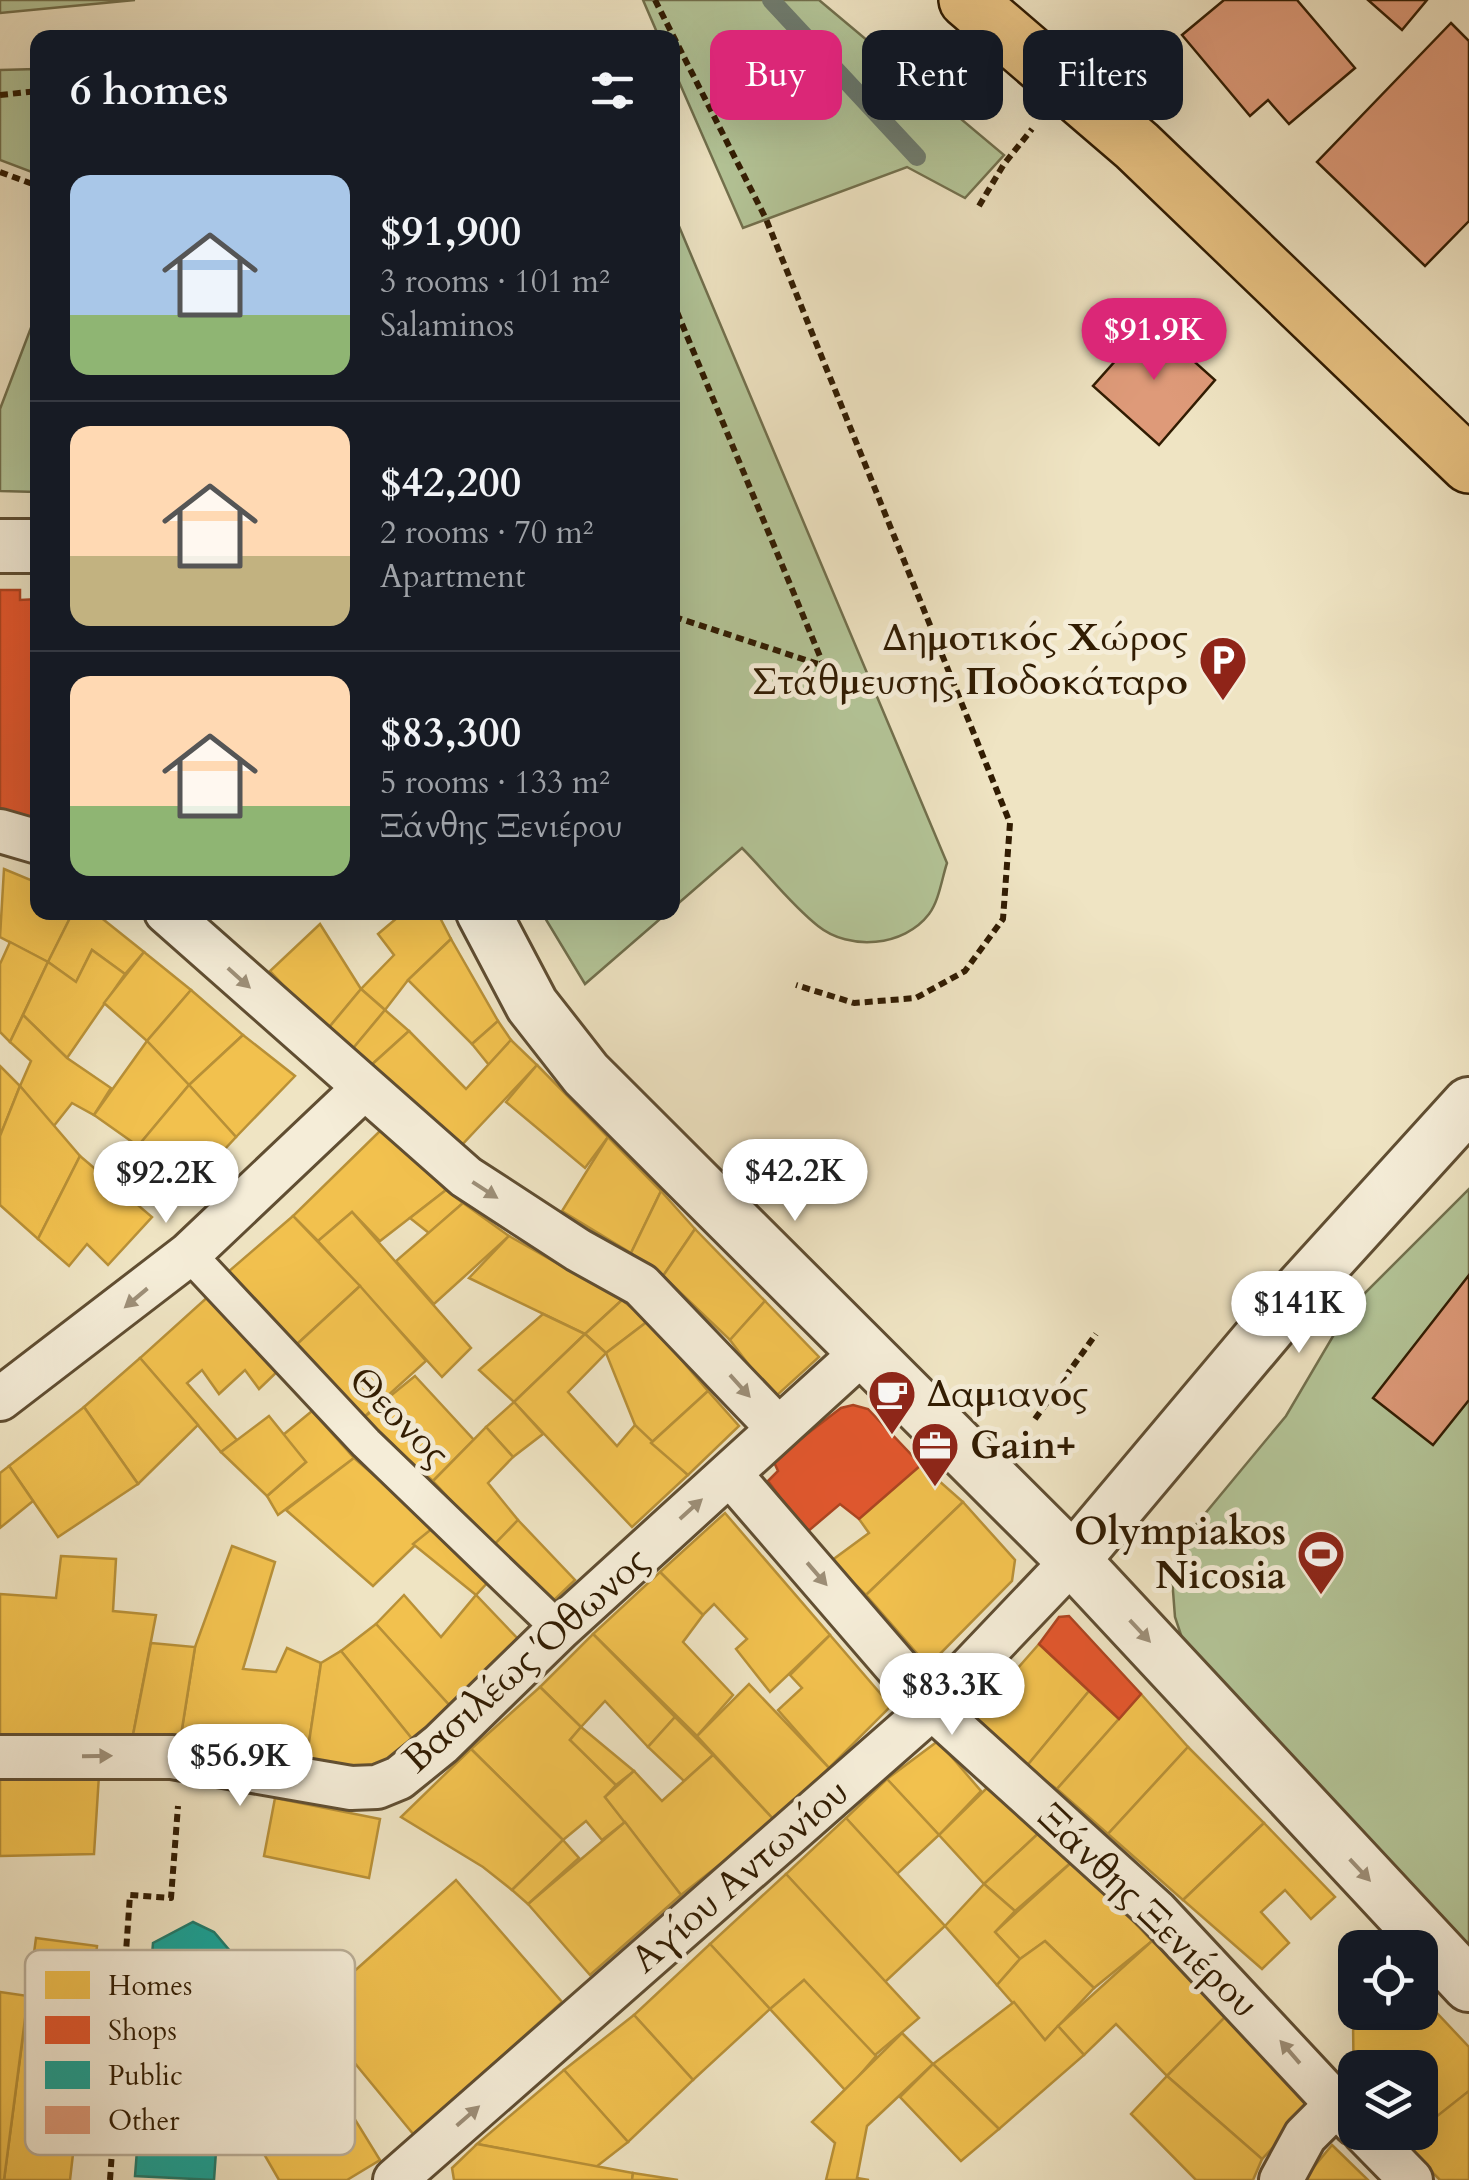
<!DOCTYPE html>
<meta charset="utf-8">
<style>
:root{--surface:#171b24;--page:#20242c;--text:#f1f3f6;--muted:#9ea1a6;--line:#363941;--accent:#db2777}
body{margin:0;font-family:Cardo,serif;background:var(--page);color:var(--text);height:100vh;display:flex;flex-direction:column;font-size:38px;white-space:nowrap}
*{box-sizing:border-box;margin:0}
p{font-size:32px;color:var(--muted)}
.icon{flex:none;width:55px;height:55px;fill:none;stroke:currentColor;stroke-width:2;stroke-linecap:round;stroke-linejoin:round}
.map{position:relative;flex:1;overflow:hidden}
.details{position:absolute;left:30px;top:30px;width:650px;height:890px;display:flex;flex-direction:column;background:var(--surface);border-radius:20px;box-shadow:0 10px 40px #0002}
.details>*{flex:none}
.top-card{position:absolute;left:710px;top:30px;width:608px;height:90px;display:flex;gap:20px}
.controls{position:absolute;left:1338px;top:1930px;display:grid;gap:20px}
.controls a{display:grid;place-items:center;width:100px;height:100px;border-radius:20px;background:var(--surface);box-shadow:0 10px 40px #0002;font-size:50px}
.price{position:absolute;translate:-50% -85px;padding:0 22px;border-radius:35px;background:#fff;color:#222;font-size:32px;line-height:65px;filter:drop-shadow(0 2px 5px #0008)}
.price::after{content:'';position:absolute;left:50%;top:60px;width:30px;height:22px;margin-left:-15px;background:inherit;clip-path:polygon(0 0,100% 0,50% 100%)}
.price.selected{background:var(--accent);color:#fff}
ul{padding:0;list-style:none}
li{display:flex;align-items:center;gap:30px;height:250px;padding:0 40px}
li+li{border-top:2px solid var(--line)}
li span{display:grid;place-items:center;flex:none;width:280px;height:200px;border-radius:20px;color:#555}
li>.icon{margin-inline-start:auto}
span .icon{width:120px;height:120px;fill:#fffc;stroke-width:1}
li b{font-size:42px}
h2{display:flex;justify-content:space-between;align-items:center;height:120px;padding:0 40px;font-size:42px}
.pill{padding:0 35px;border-radius:20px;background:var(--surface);box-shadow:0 10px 40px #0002;font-size:35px;line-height:90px}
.pill.selected{background:var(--accent);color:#fff}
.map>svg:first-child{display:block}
.green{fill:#b4c598;stroke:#72704d;stroke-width:2.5}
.homes{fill:#f2c14e;stroke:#b89037;stroke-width:2.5}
.shops{fill:#e4572e;stroke:#ae4521;stroke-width:2.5}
.public{fill:#17a398;stroke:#1f7a6b;stroke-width:2.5}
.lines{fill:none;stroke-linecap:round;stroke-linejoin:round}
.stream{stroke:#707d70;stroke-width:18}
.building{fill:#de9a79;stroke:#311c02;stroke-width:2.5}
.pedestrian-casing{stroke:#604e32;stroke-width:38}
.minor-casing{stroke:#604e32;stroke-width:48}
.tertiary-casing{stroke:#604e32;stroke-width:58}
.primary-casing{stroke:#311c02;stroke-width:60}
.path{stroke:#311c02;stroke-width:6;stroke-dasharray:8 5;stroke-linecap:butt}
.pedestrian{stroke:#f5edd8;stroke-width:32}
.minor{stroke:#f5edd8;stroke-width:42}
.tertiary{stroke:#f5edd8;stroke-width:52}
.primary{stroke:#e8c282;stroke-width:55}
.oneway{fill:#9d8f78}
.labels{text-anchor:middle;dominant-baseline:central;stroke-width:10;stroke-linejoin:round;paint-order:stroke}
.poi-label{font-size:38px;font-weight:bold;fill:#311c02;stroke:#f5edd8;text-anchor:end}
.street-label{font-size:38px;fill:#311c02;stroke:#f5edd8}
.key{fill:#f5edd8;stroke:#baae98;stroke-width:2.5}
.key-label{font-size:28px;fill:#311c02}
</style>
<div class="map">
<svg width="1469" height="2180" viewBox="0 0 1469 2180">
<rect width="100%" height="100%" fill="#efe4c3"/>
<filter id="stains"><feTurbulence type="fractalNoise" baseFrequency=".002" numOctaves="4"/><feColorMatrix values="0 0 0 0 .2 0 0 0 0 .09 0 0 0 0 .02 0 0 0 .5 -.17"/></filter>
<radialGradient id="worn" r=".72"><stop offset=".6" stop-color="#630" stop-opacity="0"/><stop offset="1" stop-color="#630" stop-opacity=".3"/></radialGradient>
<g class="green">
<path d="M0,0H135L0,13Z"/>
<path d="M643,0H819L1004,155L965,198L907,167L743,228L673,68L672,38L659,37Z"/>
<path d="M37,69H38L37,174L0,160V70Z"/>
<path d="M673,212L947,863C942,878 939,901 929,914C904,947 849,951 818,926C790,904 767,873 742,848L673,908Z"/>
<path d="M37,312V492L0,491V409Z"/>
<path d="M542,913H667L585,984Z"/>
<path d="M1469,1189V1967L1189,1659L1175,1617L1172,1578L1184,1539L1286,1416L1349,1309Z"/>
</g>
<g class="homes">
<path d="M4,869L38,883V912H73L48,962L0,937Z"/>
<path d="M73,912H94L144,952L125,974L92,950L76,982L48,962Z"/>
<path d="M404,912H437L451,939L408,980L385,1010L361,989L394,955L378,934Z"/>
<path d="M320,924L361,989L326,1031L270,971Z"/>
<path d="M451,939L498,1021L472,1044L408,980Z"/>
<path d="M10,942L48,962L10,1042L0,1032V964Z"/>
<path d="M92,950L125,974L67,1058L23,1015L48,962L76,982Z"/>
<path d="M144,952L191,990L147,1041L104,1003Z"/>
<path d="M361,989L385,1010L350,1052L326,1031Z"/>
<path d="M191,990L243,1035L189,1085L147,1041Z"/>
<path d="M385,1010L409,1031L368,1068L350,1052Z"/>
<path d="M23,1015L67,1058L111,1088L94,1115L72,1103L53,1127L20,1086L31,1061L10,1042Z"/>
<path d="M498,1021L511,1040L489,1065L472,1044Z"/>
<path d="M409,1031L466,1089L511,1040L537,1065L459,1148L368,1068Z"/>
<path d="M243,1035L295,1076L236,1137L189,1085Z"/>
<path d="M147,1041L189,1085L138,1146L94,1115Z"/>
<path d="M537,1065L608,1137L585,1168L506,1102Z"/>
<path d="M0,1066L20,1086L0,1136Z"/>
<path d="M189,1085L236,1137L188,1189L138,1146Z"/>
<path d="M20,1086L80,1156L38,1239L0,1205V1136Z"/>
<path d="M383,1128L446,1190L380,1241L352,1212L318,1241L293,1216Z"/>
<path d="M608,1137L661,1191L631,1253L562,1211Z"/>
<path d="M80,1156L152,1217L108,1265L87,1244L69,1266L38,1239Z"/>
<path d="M446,1190L463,1203L429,1233L410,1218Z"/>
<path d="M661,1191L695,1229L663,1276L631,1253Z"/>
<path d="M463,1203L509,1236L434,1304L396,1261Z"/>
<path d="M352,1212L471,1348L442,1377L318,1241Z"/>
<path d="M293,1216L360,1286L295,1346L228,1272Z"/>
<path d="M695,1229L765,1301L730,1340L663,1276Z"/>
<path d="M509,1236L622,1300L585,1334L469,1278Z"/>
<path d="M360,1286L426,1361L362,1419L295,1346Z"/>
<path d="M211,1294L280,1369L259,1389L245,1370L219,1394L202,1370L187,1383L237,1440L221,1452L140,1358Z"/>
<path d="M622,1300L648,1321L606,1353L585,1334Z"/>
<path d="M765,1301L819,1357L774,1398L730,1340Z"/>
<path d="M543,1314L585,1334L514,1402L479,1370Z"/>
<path d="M648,1321L708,1391L651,1443L635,1425L606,1353Z"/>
<path d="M585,1334L606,1353L568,1392L617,1446L635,1425L688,1475L632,1527L514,1402Z"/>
<path d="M140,1358L198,1425L138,1484L84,1407Z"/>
<path d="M415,1376L474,1440L433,1481L362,1419Z"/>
<path d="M708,1391L739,1426L688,1475L651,1443Z"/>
<path d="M514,1402L543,1434L513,1457L486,1427Z"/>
<path d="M84,1407L138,1484L58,1537L9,1466Z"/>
<path d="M312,1411L354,1458L278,1515L267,1496L306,1462L283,1435Z"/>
<path d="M269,1416L306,1462L267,1496L221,1452Z"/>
<path d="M486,1427L513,1457L488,1483L518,1520L493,1546L433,1481Z"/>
<path d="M354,1458L434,1527L373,1586L286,1510Z"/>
<path d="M921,1465L963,1502L866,1595L831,1561L869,1533L859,1519Z"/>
<path d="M9,1466L33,1501L0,1528V1473Z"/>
<path d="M963,1502L1015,1560L1012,1581L936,1658H921L866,1595Z"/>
<path d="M725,1513L830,1635L770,1692L736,1649L747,1639L714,1604L703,1615L660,1572Z"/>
<path d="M518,1520L575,1580L551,1603L493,1546Z"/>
<path d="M434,1527L489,1581L476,1595L413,1544Z"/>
<path d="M232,1546L275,1562L243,1669L276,1672L287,1648L321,1663L306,1762L181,1735L195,1647Z"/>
<path d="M61,1556L116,1559L113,1611L156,1615L133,1735L0,1741V1594L56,1598Z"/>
<path d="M660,1572L703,1615L683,1642L733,1695L697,1736L593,1634Z"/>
<path d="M404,1595L441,1637L476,1595L520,1641L450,1706L376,1624Z"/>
<path d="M376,1624L450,1706L413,1740L341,1651Z"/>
<path d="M593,1634L675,1717L648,1747L605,1701L581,1727L540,1687Z"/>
<path d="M830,1635L891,1706L829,1768L778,1710L802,1688L790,1675Z"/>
<path d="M151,1643L195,1647L181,1735H133Z"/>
<path d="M1039,1644L1089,1691L1026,1767L974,1718Z"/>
<path d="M341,1651L413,1740L367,1775L306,1762L321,1663Z"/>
<path d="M749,1684L829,1768L775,1821L697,1736Z"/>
<path d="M540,1687L581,1727L570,1740L616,1785L605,1797L625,1822L602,1840L586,1821L563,1840L471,1749Z"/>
<path d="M1089,1691L1119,1719L1057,1789L1026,1767Z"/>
<path d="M1141,1694L1188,1747L1108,1834L1057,1789Z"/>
<path d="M675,1717L713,1755L684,1781L648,1747Z"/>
<path d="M581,1727L634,1771L616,1785L570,1740Z"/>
<path d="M938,1741L981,1791L939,1835L887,1779Z"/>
<path d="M1188,1747L1264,1823L1183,1900L1108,1834Z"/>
<path d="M471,1749L563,1840L512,1890L483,1867L401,1817Z"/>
<path d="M713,1755L775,1821L681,1895L605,1797L634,1771L662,1801Z"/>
<path d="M99,1775L94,1854L0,1856V1777Z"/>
<path d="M887,1779L939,1835L897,1874L846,1818Z"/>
<path d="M995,1780L1043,1829L984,1884L939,1835Z"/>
<path d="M275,1798L380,1819L369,1878L264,1856Z"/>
<path d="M846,1818L945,1926L885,1982L786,1874Z"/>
<path d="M625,1822L681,1895L590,1975L528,1904Z"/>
<path d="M1264,1823L1335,1897L1311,1919L1285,1890L1261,1912L1289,1943L1262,1969L1183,1900Z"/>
<path d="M1043,1829L1074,1860L1015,1911L984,1884Z"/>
<path d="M563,1840L579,1858L528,1904L512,1890Z"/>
<path d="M1074,1860L1152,1941L1094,1988L1045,1941L1020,1959L995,1932Z"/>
<path d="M786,1874L919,2018L874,2056L804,1980L770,2009L710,1944Z"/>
<path d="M456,1880L562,2002L414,2135L311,2010Z"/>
<path d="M984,1884L1015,1911L995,1932L1020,1959L997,1985L945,1926Z"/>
<path d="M36,1938L97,1946L70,2180H4Z"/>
<path d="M1045,1941L1094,1988L1045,2040L997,1985L1020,1959Z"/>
<path d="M1152,1941L1229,2013L1167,2076L1116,2024L1084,2055L1058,2026Z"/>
<path d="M710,1944L770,2009L693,2080L634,2015Z"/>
<path d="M804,1980L876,2056L846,2091L770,2009Z"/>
<path d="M0,1992L28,1996L4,2180H0Z"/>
<path d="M1420,1995L1469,2047V2091L1420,2130V2068H1355L1354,2098L1353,2022L1364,2012H1420Z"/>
<path d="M1014,2002L1045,2040L1058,2026L1084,2055L999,2129L933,2064Z"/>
<path d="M1229,2013L1313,2105L1262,2159L1167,2076Z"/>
<path d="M634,2015L693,2080L628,2142L564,2070Z"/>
<path d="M298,2027L380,2160L347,2180H279L253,2135L294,2109L258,2051Z"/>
<path d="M902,2033L933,2064L867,2126L857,2178L869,2180H826L835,2143L812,2122Z"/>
<path d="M933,2064L999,2129L961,2161L900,2097Z"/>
<path d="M564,2070L628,2142L596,2167L477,2144Z"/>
<path d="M1167,2076L1262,2159L1253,2180H1196L1131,2114Z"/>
<path d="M1469,2091V2180H1440L1403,2143Z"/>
<path d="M477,2144L633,2173L632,2180H454L452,2168Z"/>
<path d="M1332,2145L1368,2180H1303Z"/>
<path d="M633,2173L678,2180H632Z"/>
</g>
<g class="shops">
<path d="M0,590H20V600L38,599V824L0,814Z"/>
<path d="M853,1405L868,1409L921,1465L859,1519L840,1504L806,1533L768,1481L778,1471L773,1460L841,1408Z"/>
<path d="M1069,1616L1141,1694L1119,1719L1039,1644L1059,1617Z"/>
</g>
<path class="public" d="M193,1922L214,1932L230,1951L214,2180L135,2176L153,1943Z"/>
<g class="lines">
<path class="stream" d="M771,0L917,157"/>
</g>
<g class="building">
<path d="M1224,0H1297L1355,68L1289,124L1268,100L1250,116L1182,35Z"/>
<path d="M1368,0H1427L1402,30Z"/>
<path d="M1451,23L1469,41V221L1425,266L1317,162Z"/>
<path d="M1150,322L1215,380L1159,445L1093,386Z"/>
<path d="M1469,1275V1400L1433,1445L1373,1398Z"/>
</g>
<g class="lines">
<g class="pedestrian-casing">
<path id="pedestrian" d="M189,1254L366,1443L559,1629"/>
</g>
<g class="minor-casing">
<g id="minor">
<path d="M0,831L38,842"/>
<path d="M166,912L466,1177L578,1250L641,1285L778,1428"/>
<path d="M0,1399L189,1254L362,1090"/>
<path d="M730,1474L932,1708L1156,1911L1355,2124"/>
<path d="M0,1757H172L351,1788L377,1787L399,1778L441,1744L559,1629L864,1351"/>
<path d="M1364,2132L1411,2180"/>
<path d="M395,2180L932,1708L1073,1560"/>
<path d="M1281,2180L1305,2136L1336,2105"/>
</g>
</g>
<g class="tertiary-casing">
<g id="tertiary">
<path d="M0,546H38"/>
<path d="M483,912L532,1005L586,1074L1073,1560L1469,1985"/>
<path d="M1073,1560L1301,1289L1469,1104"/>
</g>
</g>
<g class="primary-casing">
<path id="primary" d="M967,0L1137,146L1469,465"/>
</g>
<g class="path">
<path d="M655,0L766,219L1010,823L1003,919L965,971L916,998L854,1003L796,985"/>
<path d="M0,95L38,91"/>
<path d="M0,172L38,186"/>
<path d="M979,206L1004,164L1032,129"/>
<path d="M672,300L824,666L672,616"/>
<path d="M1035,1419L1096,1334"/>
<path d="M110,2180L130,1895L171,1898L178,1806"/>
</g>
<use href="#pedestrian" class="pedestrian"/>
<use href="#minor" class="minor"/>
<use href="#tertiary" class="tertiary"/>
<use href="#primary" class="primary"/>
</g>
<defs><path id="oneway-solid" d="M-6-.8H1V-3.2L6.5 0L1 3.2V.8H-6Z" transform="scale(2.5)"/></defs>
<g class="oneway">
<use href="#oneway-solid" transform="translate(239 978) rotate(42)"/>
<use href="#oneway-solid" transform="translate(485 1190) rotate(33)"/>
<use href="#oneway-solid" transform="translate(136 1298) rotate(140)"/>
<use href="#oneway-solid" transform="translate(740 1386) rotate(48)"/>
<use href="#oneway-solid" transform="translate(691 1509) rotate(-42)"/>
<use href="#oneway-solid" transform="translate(817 1574) rotate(49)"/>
<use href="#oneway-solid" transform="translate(1140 1631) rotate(47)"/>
<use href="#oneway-solid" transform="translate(97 1756) rotate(-1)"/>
<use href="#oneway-solid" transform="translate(1360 1870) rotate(47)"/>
<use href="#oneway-solid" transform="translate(1290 2052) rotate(-131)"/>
<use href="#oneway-solid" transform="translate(468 2116) rotate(-41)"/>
</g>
<defs>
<g id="parking-pin" transform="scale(2.5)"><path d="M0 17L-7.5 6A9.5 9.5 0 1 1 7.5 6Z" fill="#8f2418" stroke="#f5edd8"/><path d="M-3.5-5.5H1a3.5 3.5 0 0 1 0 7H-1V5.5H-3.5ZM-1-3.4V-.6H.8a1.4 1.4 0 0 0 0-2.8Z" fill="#fff"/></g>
<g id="cafe-pin" transform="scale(2.5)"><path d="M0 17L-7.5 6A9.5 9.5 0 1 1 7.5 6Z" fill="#8f2418" stroke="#f5edd8"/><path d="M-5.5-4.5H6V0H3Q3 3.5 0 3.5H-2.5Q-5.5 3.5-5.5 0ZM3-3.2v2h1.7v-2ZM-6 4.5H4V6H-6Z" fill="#fff"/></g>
<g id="office-pin" transform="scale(2.5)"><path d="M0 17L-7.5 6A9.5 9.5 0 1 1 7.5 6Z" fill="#8f2418" stroke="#f5edd8"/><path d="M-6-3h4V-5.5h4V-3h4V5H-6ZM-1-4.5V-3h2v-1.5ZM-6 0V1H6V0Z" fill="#fff"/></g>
<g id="stadium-pin" transform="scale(2.5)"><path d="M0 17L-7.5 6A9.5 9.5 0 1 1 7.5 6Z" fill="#8f2418" stroke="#f5edd8"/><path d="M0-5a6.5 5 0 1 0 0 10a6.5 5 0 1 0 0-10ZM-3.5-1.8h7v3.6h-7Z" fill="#fff"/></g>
</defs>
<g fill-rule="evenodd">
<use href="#parking-pin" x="1223" y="660"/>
<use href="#cafe-pin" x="892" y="1394"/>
<use href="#office-pin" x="935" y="1446"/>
<use href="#stadium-pin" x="1321" y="1554"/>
</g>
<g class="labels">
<g class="poi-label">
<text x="1188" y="638">Δημοτικός Χώρος<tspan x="1188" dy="44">Στάθμευσης Ποδοκάταρο</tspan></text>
<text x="927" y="1394" text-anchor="start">Δαμιανός</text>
<text x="970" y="1446" text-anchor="start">Gain+</text>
<text x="1286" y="1532">Olympiakos<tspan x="1286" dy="44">Nicosia</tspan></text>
</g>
<g class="street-label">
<text transform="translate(399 1417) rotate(45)">Θεονος</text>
<text transform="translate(526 1660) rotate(-42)">Βασιλέως Όθωνος</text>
<text transform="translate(740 1876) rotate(-41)">Αγίου Αντωνίου</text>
<text transform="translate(1148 1911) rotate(44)">Ξάνθης Ξενιέρου</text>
</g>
</g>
<rect x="25" y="1950" width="330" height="205" rx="15" class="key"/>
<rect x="45" y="1971" width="45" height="28" fill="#f2c14e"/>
<rect x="45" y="2016" width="45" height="28" fill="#e4572e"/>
<rect x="45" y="2061" width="45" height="28" fill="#17a398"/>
<rect x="45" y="2106" width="45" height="28" fill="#de9a79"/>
<g class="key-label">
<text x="108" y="1995">Homes</text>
<text x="108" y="2040">Shops</text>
<text x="108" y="2085">Public</text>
<text x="108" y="2130">Other</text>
</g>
<rect width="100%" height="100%" filter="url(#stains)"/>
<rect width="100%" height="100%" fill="url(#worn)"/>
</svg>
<div class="controls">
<a><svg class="icon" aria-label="locate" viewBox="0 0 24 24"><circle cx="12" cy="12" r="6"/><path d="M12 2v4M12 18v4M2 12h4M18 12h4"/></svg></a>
<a><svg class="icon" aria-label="layers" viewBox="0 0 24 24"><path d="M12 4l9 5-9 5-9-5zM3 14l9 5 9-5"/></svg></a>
</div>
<b class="price selected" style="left:1154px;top:383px">$91.9K</b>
<b class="price" style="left:795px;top:1224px">$42.2K</b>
<b class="price" style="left:166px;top:1226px">$92.2K</b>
<b class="price" style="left:1299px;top:1356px">$141K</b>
<b class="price" style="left:952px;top:1738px">$83.3K</b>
<b class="price" style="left:240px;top:1809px">$56.9K</b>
<div class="top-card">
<a class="pill selected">Buy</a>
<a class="pill">Rent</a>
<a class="pill">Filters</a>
</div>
<section class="details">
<h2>6 homes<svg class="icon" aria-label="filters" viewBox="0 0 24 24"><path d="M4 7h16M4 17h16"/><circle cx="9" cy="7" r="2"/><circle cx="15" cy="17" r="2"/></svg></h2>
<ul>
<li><span style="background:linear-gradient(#a9c7e8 70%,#8fb573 0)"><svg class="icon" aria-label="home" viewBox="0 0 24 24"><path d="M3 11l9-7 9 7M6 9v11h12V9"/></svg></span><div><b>$91,900</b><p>3 rooms · 101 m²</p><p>Salaminos</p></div></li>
<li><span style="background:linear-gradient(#ffd9b3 65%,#c2b280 0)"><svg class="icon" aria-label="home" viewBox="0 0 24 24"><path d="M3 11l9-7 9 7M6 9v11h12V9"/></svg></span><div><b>$42,200</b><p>2 rooms · 70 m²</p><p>Apartment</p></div></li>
<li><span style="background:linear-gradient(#ffd9b3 65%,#8fb573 0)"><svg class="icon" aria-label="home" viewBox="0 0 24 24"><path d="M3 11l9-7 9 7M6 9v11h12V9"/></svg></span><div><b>$83,300</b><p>5 rooms · 133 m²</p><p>Ξάνθης Ξενιέρου</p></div></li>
</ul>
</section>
</div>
